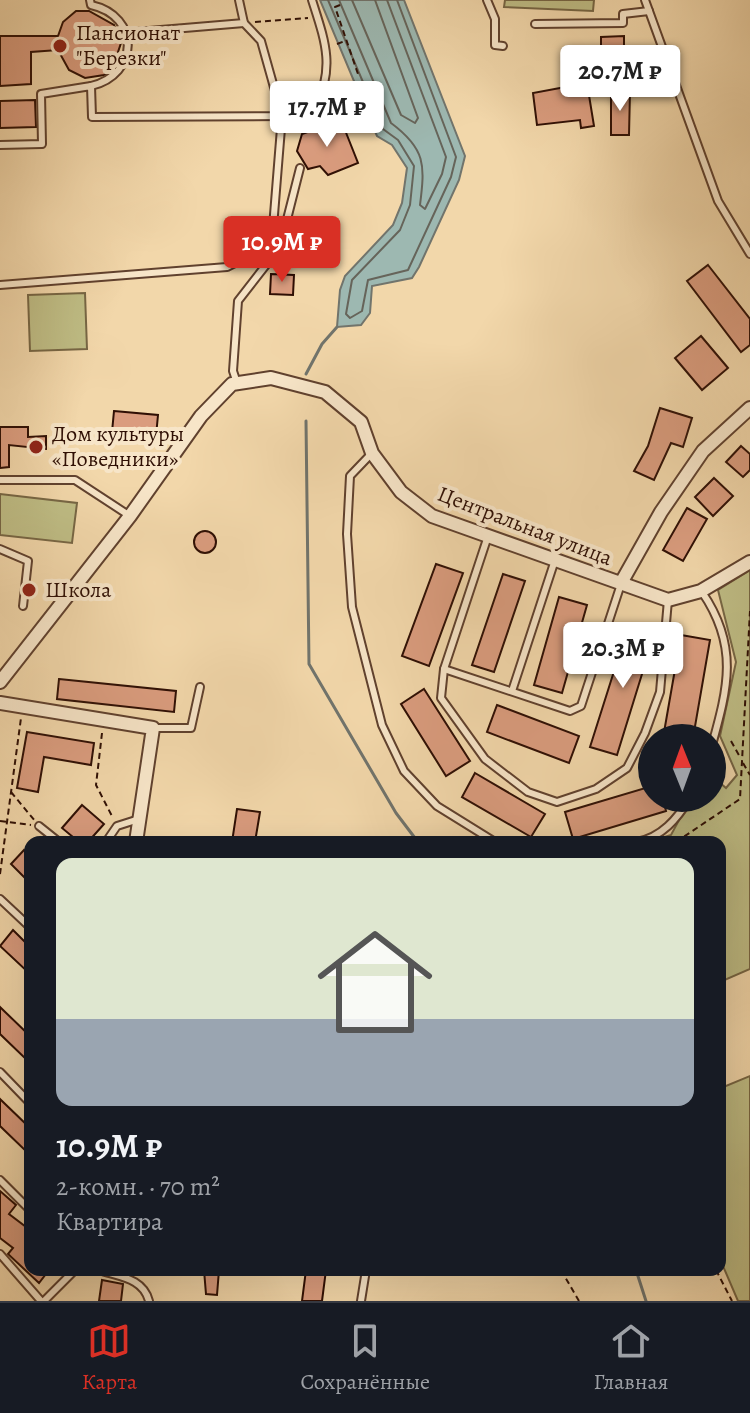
<!DOCTYPE html>
<html lang="ru">
<meta charset="utf-8">
<style>
:root{--surface:#171b24;--page:#20242c;--text:#f1f3f6;--muted:#9ea1a6;--line:#363941;--accent:#d93025}
body{margin:0;font-family:Alegreya,serif;background:var(--page);color:var(--text);height:100vh;display:flex;flex-direction:column;font-size:30px;white-space:nowrap}
*{box-sizing:border-box;margin:0}
p{font-size:26px;color:var(--muted)}
.icon{flex:none;width:44px;height:44px;fill:none;stroke:currentColor;stroke-width:2;stroke-linecap:round;stroke-linejoin:round}
.map{position:relative;flex:1;overflow:hidden}
.drawer{position:absolute;left:24px;top:836px;width:702px;height:440px;display:flex;flex-direction:column;background:var(--surface);border-radius:16px;box-shadow:0 8px 32px #0002}
.drawer>*{flex:none}
.needle{width:52px;rotate:359deg}
.controls{position:absolute;left:638px;top:724px;display:grid;gap:16px}
.controls a{display:grid;place-items:center;width:88px;height:88px;border-radius:50%;background:var(--surface);box-shadow:0 8px 32px #0002;font-size:40px}
.price{position:absolute;translate:-50% -68px;padding:0 18px;border-radius:8px;background:#fff;color:#222;font-size:26px;line-height:52px;filter:drop-shadow(0 2px 4px #0008)}
.price::after{content:'';position:absolute;left:50%;top:48px;width:24px;height:18px;margin-left:-12px;background:inherit;clip-path:polygon(0 0,100% 0,50% 100%)}
.price.active{background:var(--accent);color:#fff}
ul{padding:0;list-style:none}
li{display:grid;align-content:center;gap:16px;height:424px;padding:0 32px}
li span{display:grid;place-items:center;height:248px;border-radius:16px;color:#555}
li>.icon{margin-inline-start:auto}
span .icon{width:144px;height:144px;fill:#fffc;stroke-width:1}
li b{font-size:34px}
.menu{display:flex;justify-content:space-around;align-items:center;height:112px;border-top:2px solid var(--line);background:var(--surface);font-size:22px;color:var(--muted)}
.menu a{display:grid;justify-items:center;gap:4px}
.menu .active{color:var(--accent)}
.map>svg:first-child{display:block}
.green{fill:#bfbd85;stroke:#764;stroke-width:2}
.water{fill:#9db8b1;stroke:#71746c;stroke-width:2}
.lines{fill:none;stroke-linecap:round;stroke-linejoin:round}
.shore{stroke:#66645a;stroke-width:2}
.stream{stroke:#71746c;stroke-width:3}
.building{fill:#da9c7e;stroke:#2f0f04;stroke-width:2}
.lane-casing{stroke:#60412e;stroke-width:10}
.street-casing{stroke:#60412e;stroke-width:16}
.path{stroke:#2f0f04;stroke-width:2;stroke-dasharray:6 4;stroke-linecap:butt}
.lane{stroke:#f7e5c8;stroke-width:6}
.street{stroke:#f7e5c8;stroke-width:12}
.poi-dot{fill:#8f2418;stroke:#f7e5c8;stroke-width:3}
.labels{text-anchor:middle;dominant-baseline:central;stroke-width:8;stroke-linejoin:round;paint-order:stroke}
.poi-label{font-size:22px;fill:#2f0f04;stroke:#f7e5c8;text-anchor:start}
.street-label{font-size:22px;fill:#2f0f04;stroke:#f7e5c8}
</style>
<div class="map">
<svg width="750" height="1301" viewBox="0 0 750 1301">
<rect width="100%" height="100%" fill="#f2d7aa"/>
<filter id="stains"><feTurbulence type="fractalNoise" baseFrequency=".0025" numOctaves="4"/><feColorMatrix values="0 0 0 0 .2 0 0 0 0 .09 0 0 0 0 .02 0 0 0 .5 -.17"/></filter>
<radialGradient id="worn" r=".72"><stop offset=".6" stop-color="#630" stop-opacity="0"/><stop offset="1" stop-color="#630" stop-opacity=".3"/></radialGradient>
<g class="green">
<path d="M505,0H594L593,11L504,7Z"/>
<path d="M85,293L87,349L30,351L28,295Z"/>
<path d="M0,494L77,503L72,543L0,535Z"/>
<path d="M750,570V969L720,982V842H649L671,835L691,798H712V776L726,788L737,775L720,736L736,662L718,590Z"/>
<path d="M750,1076V1301H738L720,1259V1093L721,1088Z"/>
</g>
<path class="water" d="M320,0H404L465,156L459,180L419,267L412,278L372,286L370,313L361,325L337,327L340,290L345,276L393,225L402,203L407,168L392,145L377,136Z"/>
<g class="lines">
<g class="shore">
<path d="M328,0L383,129L398,140L414,166L410,205L400,230L352,280L346,314L350,318L362,311L368,280L408,270L451,177L456,157L397,0"/>
<path d="M339,0L391,123C426,149 425,165 420,205L425,209L442,174L446,157L387,0"/>
<path d="M352,0L401,115L415,123L418,118L375,0"/>
</g>
<g class="stream">
<path d="M306,374L322,344L337,327"/>
<path d="M306,421L309,664L396,813L418,842"/>
<path d="M636,1270L646,1301"/>
</g>
</g>
<g class="building">
<path d="M76,11H89L114,25L121,43L113,67L104,75L85,78L69,70L58,50L31,52V84L0,86V36H58L63,22Z"/>
<path d="M624,36V72H601V37Z"/>
<path d="M587,83L594,126L581,128L580,120L537,125L533,93Z"/>
<path d="M611,91H630L629,135H611Z"/>
<path d="M35,100L36,127L0,128V101Z"/>
<path d="M341,120L358,163L328,175L320,166L308,169L297,151L302,134Z"/>
<path d="M708,265L750,319V345L741,352L687,281Z"/>
<path d="M271,274L294,275L293,295L270,294Z"/>
<path d="M701,336L728,368L702,390L675,358Z"/>
<path d="M660,408L692,418L683,447L671,443L654,480L634,471L648,446Z"/>
<path d="M114,411L158,415L156,436L112,432Z"/>
<path d="M0,427H28V437L46,436V449L9,445V467L0,468Z"/>
<path d="M741,446L750,454V470L743,477L726,462Z"/>
<path d="M714,478L733,496L713,516L695,497Z"/>
<path d="M687,508L707,519L683,561L663,550Z"/>
<circle cx="205" cy="542" r="11"/>
<path d="M436,564L463,573L429,666L402,656Z"/>
<path d="M503,574L525,581L494,672L472,665Z"/>
<path d="M559,597L587,605L562,693L534,685Z"/>
<path d="M629,624L655,632L617,755L590,747Z"/>
<path d="M681,635L710,640L693,738H663Z"/>
<path d="M59,679L176,691L174,712L57,699Z"/>
<path d="M424,689L470,761L446,776L401,704Z"/>
<path d="M497,705L579,736L569,763L487,732Z"/>
<path d="M27,732L94,743L91,765L44,757L38,792L17,788Z"/>
<path d="M475,773L545,814L531,837L462,797Z"/>
<path d="M652,786V798H663L666,811L573,839L565,812Z"/>
<path d="M82,805L104,824L88,842H79L62,828Z"/>
<path d="M237,809L260,812L255,842H232Z"/>
<path d="M24,850L30,856V883L11,864Z"/>
<path d="M13,930L30,947V974L0,946Z"/>
<path d="M0,1007L30,1036V1063L0,1034Z"/>
<path d="M0,1099L30,1128V1155L0,1126Z"/>
<path d="M0,1191L16,1205L9,1214L30,1230L26,1236L30,1239V1270H49L39,1283L8,1254L13,1248L0,1238Z"/>
<path d="M204,1270H219L217,1295L206,1294Z"/>
<path d="M306,1270H326L322,1301H302Z"/>
<path d="M102,1280L123,1284L121,1301H99Z"/>
</g>
<g class="lines">
<g class="lane-casing">
<g id="lane">
<path d="M90,0L91,5C141,16 139,75 91,86"/>
<path d="M487,0L495,19V45L503,46"/>
<path d="M645,0L718,201L750,254"/>
<path d="M535,24L623,23V14L649,11"/>
<path d="M125,33L244,23"/>
<path d="M0,145L42,144L41,94L91,86L92,117L282,116L261,41L244,23L239,0"/>
<path d="M0,285L227,267L256,252L273,227L282,116L316,107C335,66 325,41 312,0"/>
<path d="M237,383L233,371L238,301L280,247L300,168"/>
<path d="M372,453L350,476L347,534L352,607L382,725L404,771L437,806L495,842"/>
<path d="M0,480H75L130,516"/>
<path d="M488,536L444,669L441,698L485,759L528,792L557,802L596,789L627,768L645,733L660,692L668,600"/>
<path d="M0,549L28,561L23,606"/>
<path d="M702,592C739,646 728,687 712,745"/>
<path d="M444,669L570,711L581,706L621,584"/>
<path d="M512,691L555,560"/>
<path d="M153,728H191L200,687"/>
<path d="M39,826L59,842"/>
<path d="M106,842L117,826L139,819"/>
<path d="M637,842C662,837 677,819 690,798"/>
<path d="M0,899L30,927"/>
<path d="M0,1072L30,1103"/>
<path d="M0,1180L30,1210"/>
<path d="M0,1254L41,1301"/>
<path d="M99,1270C120,1277 143,1278 149,1301"/>
<path d="M44,1301L75,1270"/>
<path d="M361,1301L366,1270"/>
</g>
</g>
<g class="street-casing">
<g id="street">
<path d="M621,583L661,512L703,451L750,408"/>
<path d="M0,682L130,516L201,416L232,384L271,378L325,392L361,422L372,453L401,492L432,516L668,600L701,591L750,562"/>
<path d="M0,703L153,728L136,842"/>
</g>
</g>
<g class="path">
<path d="M340,5L335,7L358,74"/>
<path d="M255,22L308,18"/>
<path d="M337,44L345,41"/>
<path d="M102,733L96,785L113,818"/>
<path d="M731,741L740,757"/>
<path d="M743,763L750,775"/>
<path d="M11,792L35,821"/>
<path d="M0,821L31,825"/>
<path d="M676,842L740,799L750,611"/>
<path d="M0,874L21,718"/>
<path d="M561,1270L579,1301"/>
<path d="M716,1270L732,1301"/>
</g>
<use href="#lane" class="lane"/>
<use href="#street" class="street"/>
</g>
<g class="poi-dot">
<circle cx="60" cy="46" r="8"/>
<circle cx="36" cy="447" r="8"/>
<circle cx="29" cy="590" r="8"/>
</g>
<g class="labels">
<g class="poi-label">
<text x="76" y="33">Пансионат<tspan x="76" dy="25">"Березки"</tspan></text>
<text x="52" y="434">Дом культуры<tspan x="52" dy="25">«Поведники»</tspan></text>
<text x="45" y="590">Школа</text>
</g>
<g class="street-label">
<text transform="translate(525 526) rotate(21)">Центральная улица</text>
</g>
</g>
<rect width="100%" height="100%" filter="url(#stains)"/>
<rect width="100%" height="100%" fill="url(#worn)"/>
</svg>
<div class="controls">
<a><svg class="needle" viewBox="-14 -14 28 28"><path d="M0-13l5 13h-10z" fill="#e53935"/><path d="M0 13l5-13h-10z" fill="#9ea1a6"/></svg></a>
</div>
<b class="price" style="left:620px;top:113px">20.7M ₽</b>
<b class="price" style="left:327px;top:149px">17.7M ₽</b>
<b class="price active" style="left:282px;top:284px">10.9M ₽</b>
<b class="price" style="left:623px;top:690px">20.3M ₽</b>
<section class="drawer">
<ul>
<li><span style="background:linear-gradient(#dfe7d0 65%,#9aa5b1 0)"><svg class="icon" aria-label="home" viewBox="0 0 24 24"><path d="M3 11l9-7 9 7M6 9v11h12V9"/></svg></span><div><b>10.9M ₽</b><p>2-комн. · 70 m²</p><p>Квартира</p></div></li>
</ul>
</section>
</div>
<nav class="menu">
<a class="active"><svg class="icon" aria-label="map" viewBox="0 0 24 24"><path d="M3 6l6-2 6 2 6-2v14l-6 2-6-2-6 2zM9 4v14M15 6v14"/></svg>Карта</a>
<a><svg class="icon" aria-label="saved" viewBox="0 0 24 24"><path d="M7 4h10v16l-5-4-5 4z"/></svg>Сохранённые</a>
<a><svg class="icon" aria-label="home" viewBox="0 0 24 24"><path d="M3 11l9-7 9 7M6 9v11h12V9"/></svg>Главная</a>
</nav>
